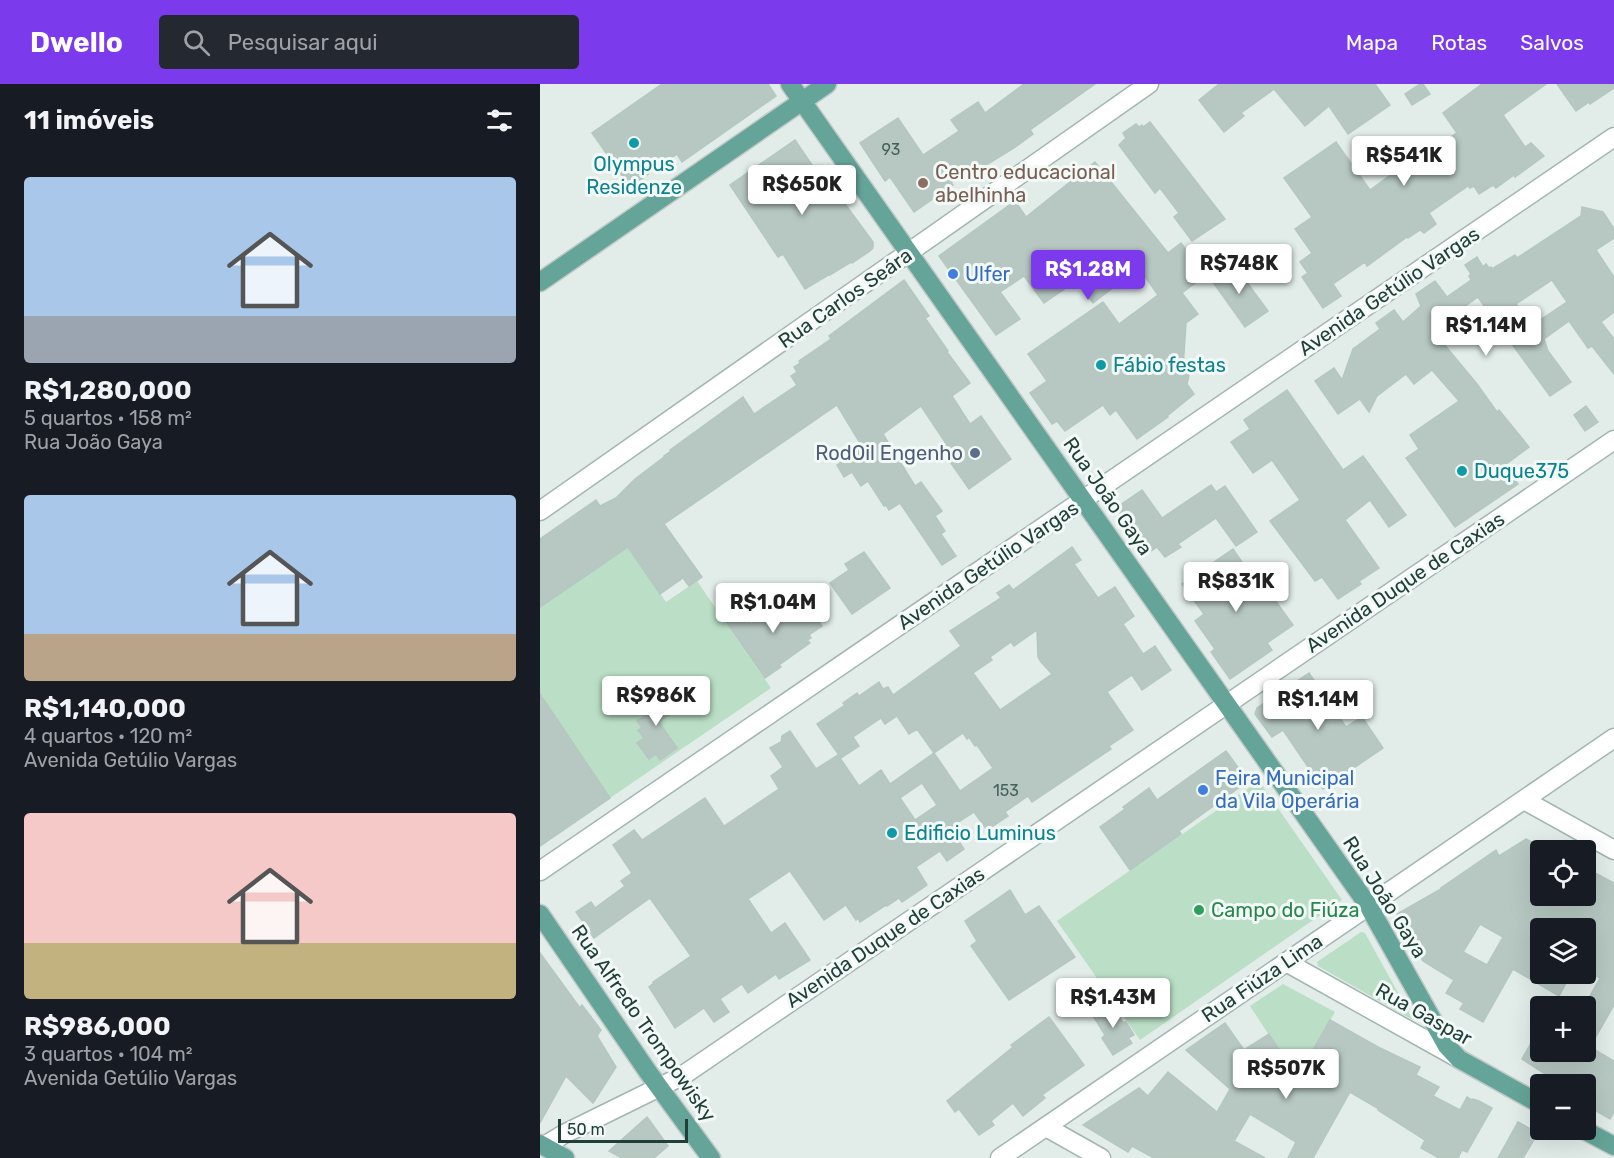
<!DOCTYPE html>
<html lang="pt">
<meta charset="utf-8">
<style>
:root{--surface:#171b24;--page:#242831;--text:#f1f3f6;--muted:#9ea1a6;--accent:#7c3aed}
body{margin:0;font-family:Rubik,sans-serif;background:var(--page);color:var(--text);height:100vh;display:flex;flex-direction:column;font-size:22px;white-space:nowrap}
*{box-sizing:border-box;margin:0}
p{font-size:20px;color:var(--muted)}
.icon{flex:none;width:33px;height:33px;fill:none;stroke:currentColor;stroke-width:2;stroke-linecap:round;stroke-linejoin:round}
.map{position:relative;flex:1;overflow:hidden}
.details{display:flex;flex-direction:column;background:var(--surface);width:540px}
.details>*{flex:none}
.fabs{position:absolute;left:990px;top:756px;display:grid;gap:12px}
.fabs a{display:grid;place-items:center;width:66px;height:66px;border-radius:6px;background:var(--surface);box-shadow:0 6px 24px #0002;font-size:30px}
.scale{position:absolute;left:18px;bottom:15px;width:130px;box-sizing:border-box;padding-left:6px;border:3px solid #213f39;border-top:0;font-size:16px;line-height:21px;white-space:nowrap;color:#213f39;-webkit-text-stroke:4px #f3f9f6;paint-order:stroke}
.price{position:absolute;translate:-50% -51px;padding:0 14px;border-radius:6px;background:#fff;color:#222;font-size:20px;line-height:39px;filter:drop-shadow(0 2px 3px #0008)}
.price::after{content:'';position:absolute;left:50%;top:36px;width:18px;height:14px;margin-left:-9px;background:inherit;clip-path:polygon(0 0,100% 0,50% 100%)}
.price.selected{background:var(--accent);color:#fff}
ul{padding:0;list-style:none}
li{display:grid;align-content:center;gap:12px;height:318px;padding:0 24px}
li span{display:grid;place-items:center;height:186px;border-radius:6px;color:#555}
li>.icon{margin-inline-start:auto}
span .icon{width:108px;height:108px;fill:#fffc;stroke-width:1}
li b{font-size:26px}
h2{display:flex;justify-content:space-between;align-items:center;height:72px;padding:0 24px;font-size:26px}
header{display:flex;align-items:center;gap:36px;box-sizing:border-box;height:84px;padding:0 30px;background:var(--accent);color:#fff}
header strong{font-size:28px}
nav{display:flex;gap:33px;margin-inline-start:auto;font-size:21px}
.search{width:420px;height:54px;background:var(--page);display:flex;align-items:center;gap:15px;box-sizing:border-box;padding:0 21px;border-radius:6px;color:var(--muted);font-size:22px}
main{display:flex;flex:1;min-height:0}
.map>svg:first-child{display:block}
.green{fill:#badfc6}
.building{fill:#b7c8c2;stroke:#b4c7c0;stroke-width:1.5;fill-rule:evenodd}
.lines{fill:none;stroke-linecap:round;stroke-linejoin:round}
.minor-casing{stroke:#a4b5b1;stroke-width:21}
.major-casing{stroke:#c1c9c8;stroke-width:21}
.minor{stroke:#fff;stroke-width:18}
.major{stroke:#65a498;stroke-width:18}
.culture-dot{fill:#0f9aa8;stroke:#f3f9f6;stroke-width:2}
.education-dot{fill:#8d6e63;stroke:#f3f9f6;stroke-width:2}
.shop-dot{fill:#3f7fe0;stroke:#f3f9f6;stroke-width:2}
.service-dot{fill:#5c6f8a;stroke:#f3f9f6;stroke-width:2}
.leisure-dot{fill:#2e9e5b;stroke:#f3f9f6;stroke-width:2}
.labels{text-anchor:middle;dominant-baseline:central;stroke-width:6;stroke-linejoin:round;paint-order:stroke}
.number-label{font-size:16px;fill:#46615b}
.culture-label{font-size:20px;fill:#0d838f;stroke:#f3f9f6;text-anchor:start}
.education-label{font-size:20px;fill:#785e54;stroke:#f3f9f6;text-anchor:start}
.shop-label{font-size:20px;fill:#366cbe;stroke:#f3f9f6;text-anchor:start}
.street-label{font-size:20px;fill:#213f39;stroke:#f3f9f6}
.service-label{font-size:20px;fill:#4e5e75;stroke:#f3f9f6;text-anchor:end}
.leisure-label{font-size:20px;fill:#27864d;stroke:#f3f9f6;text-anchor:start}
</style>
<header>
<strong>Dwello</strong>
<div class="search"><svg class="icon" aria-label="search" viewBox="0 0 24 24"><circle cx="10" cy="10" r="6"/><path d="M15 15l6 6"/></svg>Pesquisar aqui</div>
<nav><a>Mapa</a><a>Rotas</a><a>Salvos</a></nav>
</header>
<main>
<section class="details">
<h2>11 imóveis<svg class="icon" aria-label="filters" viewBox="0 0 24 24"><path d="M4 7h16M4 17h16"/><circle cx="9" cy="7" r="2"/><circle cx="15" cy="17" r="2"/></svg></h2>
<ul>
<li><span style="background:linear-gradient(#a9c7e8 75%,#9aa5b1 0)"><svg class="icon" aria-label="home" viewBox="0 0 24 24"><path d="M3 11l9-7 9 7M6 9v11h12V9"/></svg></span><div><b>R$1,280,000</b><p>5 quartos · 158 m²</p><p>Rua João Gaya</p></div></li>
<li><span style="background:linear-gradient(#a9c7e8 75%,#b9a48a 0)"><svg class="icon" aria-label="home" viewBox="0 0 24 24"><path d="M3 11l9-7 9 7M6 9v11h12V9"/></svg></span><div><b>R$1,140,000</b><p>4 quartos · 120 m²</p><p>Avenida Getúlio Vargas</p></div></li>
<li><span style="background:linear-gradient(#f6c9c9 70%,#c2b280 0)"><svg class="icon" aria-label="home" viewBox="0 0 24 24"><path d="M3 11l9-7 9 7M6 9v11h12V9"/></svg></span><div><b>R$986,000</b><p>3 quartos · 104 m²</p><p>Avenida Getúlio Vargas</p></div></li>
</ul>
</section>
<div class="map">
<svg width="1074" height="1074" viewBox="0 0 1074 1074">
<rect width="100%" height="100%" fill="#e2ede9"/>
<g class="green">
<path d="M88,463L126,518L157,497L231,604L70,714L0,609V523Z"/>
<path d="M719,697L802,816L600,956L517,837Z"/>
<path d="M821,848L825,849L873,936L778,882L777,878Z"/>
<path d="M743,900L795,928L757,994L710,922Z"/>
</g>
<g class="building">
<path d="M122,0H228L236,12L142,78L137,70L90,103L52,49Z"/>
<path d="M484,0H555L490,46L493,50L474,64L443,83L441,79L411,99L413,101L374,128L350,93L345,97L320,59L358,34L383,71L419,47L411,36L438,18L445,29Z"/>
<path d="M679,0H835L850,21L808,50L789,22L765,42L734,5L701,29L704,32L684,48L659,16Z"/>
<path d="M880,0H883L890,10L872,21L865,10Z"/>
<path d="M942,0H1006L963,31L985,63L991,59L1004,72L975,93L974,91L956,104L953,101L939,110L934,102L930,104L928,102L889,129L896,140L884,149L880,146L868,154L867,153L827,182L825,178L793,200L801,212L783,224L762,193L768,189L760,178L772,169L755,145L772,133L744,94L796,58L830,106L864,81L853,67L867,57L883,79L912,59L909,54L917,49L903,29Z"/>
<path d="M1017,0H1074V4L1050,20L1049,18L1036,27Z"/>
<path d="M610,38L685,135L652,157L634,133L639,129L620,104L615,109L579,61L586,54L583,49L596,40L599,43L602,41L603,43Z"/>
<path d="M255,56L293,112L297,109L333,158V164L330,167L312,179L311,178L290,191V190L265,205L243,170L238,173L190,101Z"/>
<path d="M555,78L628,169L641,159L665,191L642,209L658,230L646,239L643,284L649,291L647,300L654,310L627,332L628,333L597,355L576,326L570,331L563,321L525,347L517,337L512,340L490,309L507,297L488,270L563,218L579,240L618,211L599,184L553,219L536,197L504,219L484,192L460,208L480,235L456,251L399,172L475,117L486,133Z"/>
<path d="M1042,123L1063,128L1074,145V154L1056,166L1074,193V228L1061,238L1074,255V290L1052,262L1048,264L1029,237L1004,255L1008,267L1031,298L1010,312L969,256L971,255L953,230L951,232L938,213L917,228L922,235L898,253L937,300L957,328L959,326L989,363L965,381L978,400L915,443L866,374L879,365L870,351L919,317L892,286L874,300L866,290L837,312L829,328L820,315L798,330L775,297L794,284L802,296L813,265L840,245L836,239L854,226L863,238L881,222L876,210L895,197L907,213L931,196L929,192L931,190L925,181L937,173L943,183L946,180L949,184L951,183L952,185L975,171L977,174L1041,132ZM1012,196L1027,218L991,242L976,220Z"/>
<path d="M692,178L728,227L705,243L670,194Z"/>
<path d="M364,196L389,232L385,234L408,267L407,268L430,299L412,312L430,340L441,332L471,375L429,405L399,362L405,358L381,322L343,350L375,402L381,398L402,427L395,432L405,447L401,450L416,472L402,481L360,419L349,426L346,421L344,422L328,397L321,402L312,388L304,393L297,381L323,364L297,321L124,440L162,493L149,502L143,494L120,510L88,463L0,523V455L56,416L60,422L76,414L95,395L124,373V372L131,367L130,366L203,313L214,330L257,301L251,292L257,288L254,283L260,279L259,277L291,255L289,252Z"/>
<path d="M747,306L803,386L823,372L866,431L849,443L830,416L805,436L839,484L819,497L821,500L798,515L782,493L775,497L730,437L760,416L732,376L713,389L691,358L710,345L704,336Z"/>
<path d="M1046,322L1058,338L1045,347L1034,331Z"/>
<path d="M671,401L676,408L685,402L717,448L696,462L676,434L638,460L641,463L625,473L617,463L604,472L590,453L594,450L576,424L602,406L622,434Z"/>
<path d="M532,463L541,476L534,480L558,514L575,503L594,532L583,540L603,570L615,562L631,586L602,606L592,591L567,608L593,646L569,662L571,665L492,718L488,712L465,728L468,732L447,746L434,728L410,744L424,765L407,777L400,767L376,783L387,801L362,818L359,814L347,822L346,821L320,838L318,834L316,836L306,821L284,836L250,787L208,815L231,849L245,839L270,876L239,895L236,890L208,909L202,900L180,915L189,928L174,938L164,924L135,944L109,903L114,899L113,898L151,872L110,814L54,854L36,828L51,818L55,824L85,802L81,797L92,789L73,761L94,746L102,756L165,714L184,742L239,705L231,692L243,683L230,664L241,658L242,652L250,647L276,685L298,671L319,702L341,686L350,700L394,669L377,645L369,650L357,632L345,640L341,634L313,653L319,662L301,674L277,640L305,621L303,619L317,609L319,612L339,598L343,605L348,603L353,611L421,562L410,547L461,514L457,509L469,501L473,506ZM497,546L498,573L501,578L512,590L460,626L433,589L452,576L450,573L471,558L474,562ZM423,649L427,655L429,653L435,662L437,661L453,684L420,707L394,669ZM382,699L397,721L375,736L360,714Z"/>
<path d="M693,465L712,493L716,490L753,541L727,559L732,566L690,595L671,568L675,565L655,537L664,530L642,500Z"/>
<path d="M324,468L350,504L312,530L290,499L309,486L305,480Z"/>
<path d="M261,515L282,542L269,551L271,554L267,556L270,559L239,581L241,583L225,594L180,529L196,518L211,540L235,523L239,528L251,519L252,521Z"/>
<path d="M769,589L806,643L822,633L843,664L783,705L743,646L732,653L715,630L717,624Z"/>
<path d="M120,606L135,627L119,638L137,664L120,676L116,670L109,675L97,659L104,654L98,646L102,644L97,637L107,631L100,620Z"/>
<path d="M0,610L70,714L0,762Z"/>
<path d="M686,667L708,697L639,747L641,750L590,786L560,743L585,725L583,723L609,704L617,716Z"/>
<path d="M986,755L1000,763V812H1046V784L1074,799V921L1050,963L1074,977V1028L1070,1035L1046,1021V1000H1018L1009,995L1010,993L982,975L1000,943V968H1046V919L1060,894L1046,886V844H1000V890H1031L1019,912L973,885L943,938L920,925L924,919L906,909L914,896L883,877L857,830L901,805V804L956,766L959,772ZM940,840L963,853L947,881L923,868Z"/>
<path d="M470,806L485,831L499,822L535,873L469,916L431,862L437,857L425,837Z"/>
<path d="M0,869L40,924L42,921L61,946L57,952L76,983L53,1019L26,992L0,1039Z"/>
<path d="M570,918L583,939L586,938L594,951L588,954L592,959L573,971L562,954L565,951L552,930Z"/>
<path d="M509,933L544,981L502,1011L505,1014L483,1032L473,1019L451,1037L454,1041L439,1051L419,1025L415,1028L407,1017L473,963L471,961Z"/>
<path d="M790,936L838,963L880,983L876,991L899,1003L893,1012L920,1026L927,1013L932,1016L933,1015L939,1017L952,1024L927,1068L922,1066L918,1074H899L881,1064L885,1056L838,1026L839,1025L810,1008L773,1074H748L756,1058L710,1030L694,1057L725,1074H614L592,1062L588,1068L543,1041L599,1004L608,1012L628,988L677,1028L690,1005L646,966L685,939L704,966L729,950L757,994Z"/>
<path d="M107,1033L128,1062L114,1074H82L69,1067Z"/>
<path d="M978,1038L998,1049L983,1074H958Z"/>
</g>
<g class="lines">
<g class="minor-casing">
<g id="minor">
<path d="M0,427L609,0"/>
<path d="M984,716L1074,766"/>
<path d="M0,787L1074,53"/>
<path d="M746,878L918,974"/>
<path d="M506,1043L561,1074"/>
<path d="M4,1062L24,1050L142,992L1074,356"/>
<path d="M460,1074L1074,654"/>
</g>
</g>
<g class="major-casing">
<g id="major">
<path d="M250,0L828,821L907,962L919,975L1000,1020"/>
<path d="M0,198L287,0"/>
<path d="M0,830L108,988L171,1074"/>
<path d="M1044,1046L1074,1062"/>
<path d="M0,1060L25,1074"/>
</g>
</g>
<use href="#minor" class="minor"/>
<use href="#major" class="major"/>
</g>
<g class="culture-dot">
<circle cx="94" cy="59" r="6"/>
<circle cx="561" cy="281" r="6"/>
<circle cx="922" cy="387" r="6"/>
<circle cx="352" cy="749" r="6"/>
</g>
<circle class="education-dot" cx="383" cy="99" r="6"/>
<g class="shop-dot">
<circle cx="413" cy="190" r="6"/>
<circle cx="663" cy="706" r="6"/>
</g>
<circle class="service-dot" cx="435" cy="369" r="6"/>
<circle class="leisure-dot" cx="659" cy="826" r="6"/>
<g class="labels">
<g class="number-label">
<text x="351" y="65">93</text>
<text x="466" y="706">153</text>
</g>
<g class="culture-label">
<text x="94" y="80" text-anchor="middle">Olympus<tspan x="94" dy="23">Residenze</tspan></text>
<text x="573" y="281">Fábio festas</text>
<text x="934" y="387">Duque375</text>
<text x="364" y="749">Edificio Luminus</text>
</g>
<g class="education-label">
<text x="395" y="88">Centro educacional<tspan x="395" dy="23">abelhinha</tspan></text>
</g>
<g class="shop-label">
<text x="425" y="190">Ulfer</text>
<text x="675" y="694">Feira Municipal<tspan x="675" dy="23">da Vila Operária</tspan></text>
</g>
<g class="street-label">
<text transform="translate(849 207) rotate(-34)">Avenida Getúlio Vargas</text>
<text transform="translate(305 214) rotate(-35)">Rua Carlos Seára</text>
<text transform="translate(568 412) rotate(55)">Rua João Gaya</text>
<text transform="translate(448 481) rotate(-34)">Avenida Getúlio Vargas</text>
<text transform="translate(865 498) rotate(-34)">Avenida Duque de Caxias</text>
<text transform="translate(845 813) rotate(58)">Rua João Gaya</text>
<text transform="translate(345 853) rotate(-34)">Avenida Duque de Caxias</text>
<text transform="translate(722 894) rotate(-34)">Rua Fiúza Lima</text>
<text transform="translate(884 930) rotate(29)">Rua Gaspar</text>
<text transform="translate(104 939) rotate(55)">Rua Alfredo Trompowisky</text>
</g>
<g class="service-label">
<text x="423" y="369">RodOil Engenho</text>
</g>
<g class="leisure-label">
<text x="671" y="826">Campo do Fiúza</text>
</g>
</g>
</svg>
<div class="fabs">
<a><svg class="icon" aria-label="locate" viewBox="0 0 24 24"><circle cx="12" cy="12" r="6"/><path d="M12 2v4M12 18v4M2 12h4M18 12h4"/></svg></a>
<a><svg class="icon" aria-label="layers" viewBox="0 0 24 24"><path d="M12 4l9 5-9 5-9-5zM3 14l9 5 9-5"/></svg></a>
<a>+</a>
<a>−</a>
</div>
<div class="scale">50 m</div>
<b class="price" style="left:864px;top:103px">R$541K</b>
<b class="price" style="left:262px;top:132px">R$650K</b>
<b class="price" style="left:699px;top:211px">R$748K</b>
<b class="price selected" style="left:548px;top:217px">R$1.28M</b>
<b class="price" style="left:946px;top:273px">R$1.14M</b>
<b class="price" style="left:696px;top:529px">R$831K</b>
<b class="price" style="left:233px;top:550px">R$1.04M</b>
<b class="price" style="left:116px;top:643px">R$986K</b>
<b class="price" style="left:778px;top:647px">R$1.14M</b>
<b class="price" style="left:573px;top:945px">R$1.43M</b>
<b class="price" style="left:746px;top:1016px">R$507K</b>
</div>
</main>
